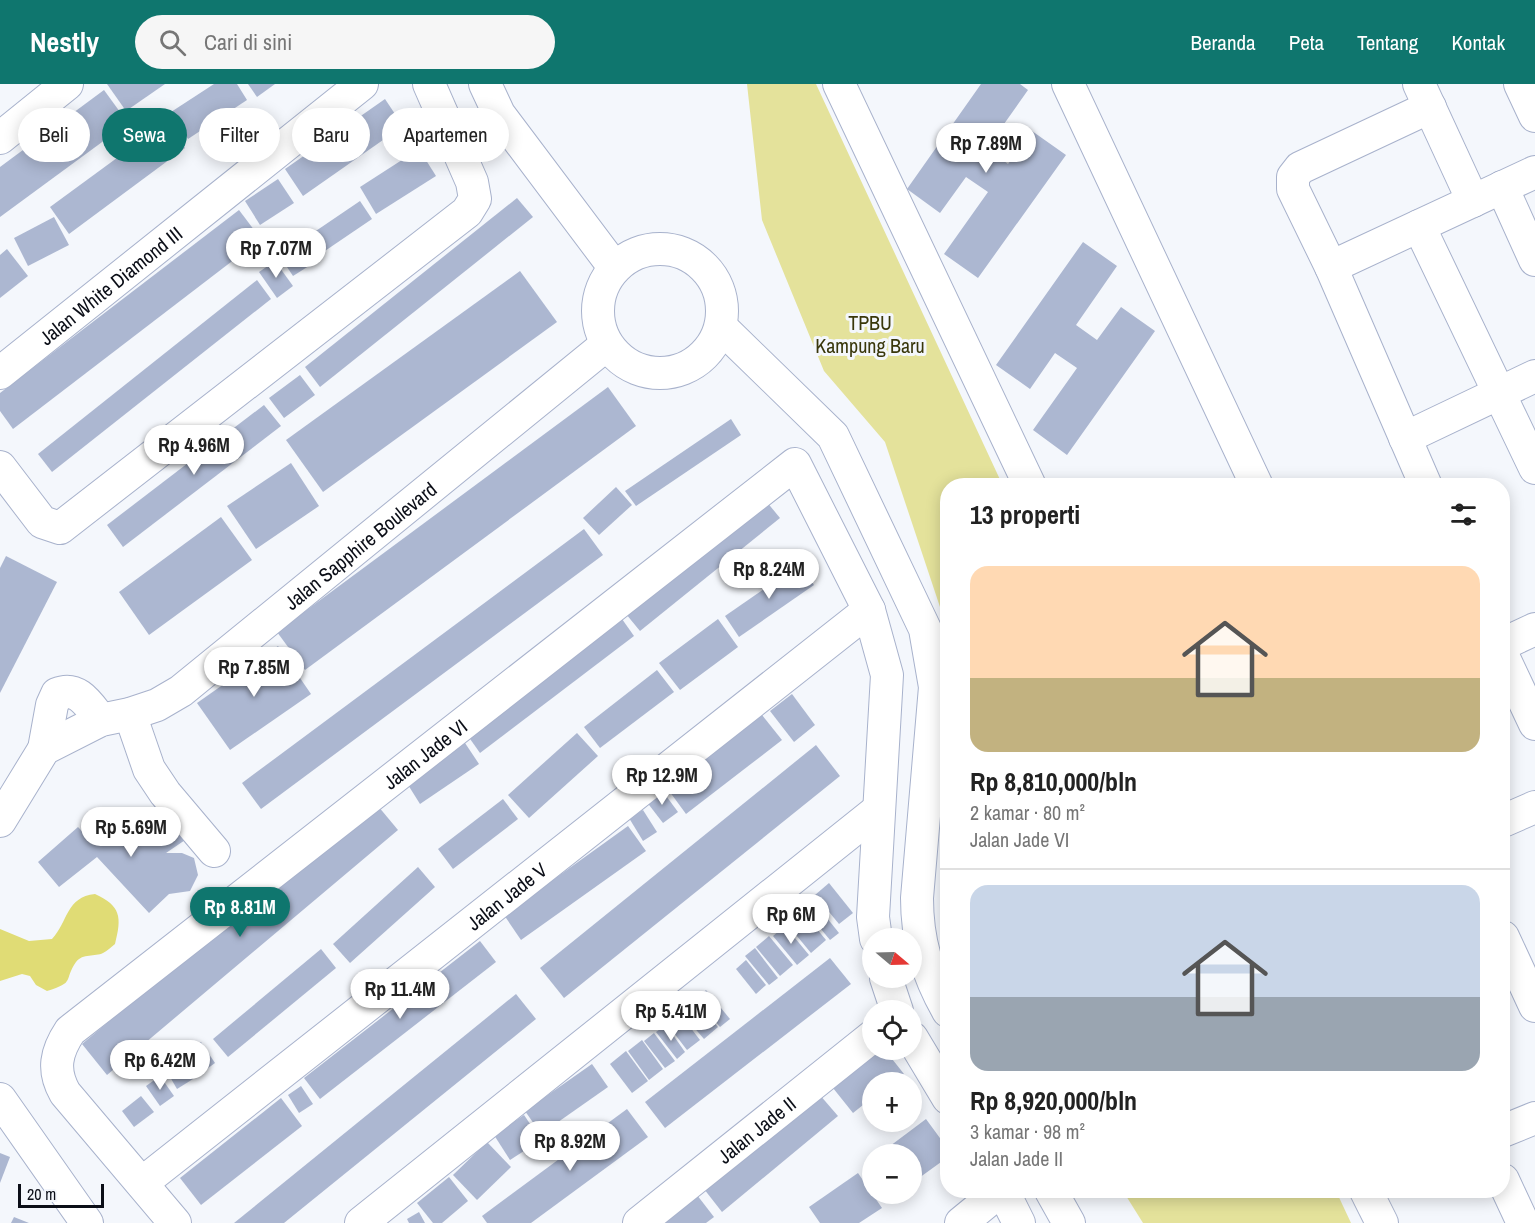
<!DOCTYPE html>
<html lang="id">
<meta charset="utf-8">
<style>
:root{--surface:#fff;--page:#f6f6f6;--text:#222;--muted:#767676;--line:#e0e0e0;--accent:#0f766e}
body{margin:0;font-family:"Archivo Narrow",sans-serif;background:var(--page);color:var(--text);height:100vh;display:flex;flex-direction:column;font-size:22px;white-space:nowrap}
*{box-sizing:border-box;margin:0}
p{font-size:20px;color:var(--muted)}
.icon{flex:none;width:33px;height:33px;fill:none;stroke:currentColor;stroke-width:2;stroke-linecap:round;stroke-linejoin:round}
.map{position:relative;flex:1;overflow:hidden}
.sheet{position:absolute;left:940px;top:394px;width:570px;height:720px;display:flex;flex-direction:column;background:var(--surface);border-radius:24px;box-shadow:0 3px 15px #0003}
.sheet>*{flex:none}
.hud{position:absolute;left:18px;top:24px;width:570px;height:54px;display:flex;gap:12px}
.needle{width:39px;rotate:109deg}
.buttons{position:absolute;left:862px;top:844px;display:grid;gap:12px}
.buttons a{display:grid;place-items:center;width:60px;height:60px;border-radius:50%;background:var(--surface);box-shadow:0 3px 15px #0003;font-size:30px}
.scale{position:absolute;left:18px;bottom:15px;width:86px;box-sizing:border-box;padding-left:6px;border:3px solid #0b0e17;border-top:0;font-size:16px;line-height:21px;white-space:nowrap;color:#0b0e17;-webkit-text-stroke:4px #f4f7fc;paint-order:stroke}
.price{position:absolute;translate:-50% -51px;padding:0 14px;border-radius:21px;background:#fff;color:#222;font-size:20px;line-height:39px;filter:drop-shadow(0 2px 3px #0008)}
.price::after{content:'';position:absolute;left:50%;top:36px;width:18px;height:14px;margin-left:-9px;background:inherit;clip-path:polygon(0 0,100% 0,50% 100%)}
.price.active{background:var(--accent);color:#fff}
ul{padding:0;list-style:none}
li{display:grid;align-content:center;gap:12px;height:318px;padding:0 30px}
li+li{border-top:2px solid var(--line)}
li span{display:grid;place-items:center;height:186px;border-radius:18px;color:#555}
li>.icon{margin-inline-start:auto}
span .icon{width:108px;height:108px;fill:#fffc;stroke-width:1}
li b{font-size:26px}
h2{display:flex;justify-content:space-between;align-items:center;height:72px;padding:0 30px;font-size:26px}
.chip{padding:0 21px;border-radius:27px;background:var(--surface);box-shadow:0 3px 15px #0003;font-size:21px;line-height:54px}
.chip.active{background:var(--accent);color:#fff}
header{display:flex;align-items:center;gap:36px;box-sizing:border-box;height:84px;padding:0 30px;background:var(--accent);color:#fff}
header strong{font-size:28px}
nav{display:flex;gap:33px;margin-inline-start:auto;font-size:21px}
.search{width:420px;height:54px;background:var(--page);display:flex;align-items:center;gap:15px;box-sizing:border-box;padding:0 21px;border-radius:33px;color:var(--muted);font-size:22px}
.map>svg:first-child{display:block}
.green{fill:#e4e29b}
.water{fill:#e0dc75}
.building{fill:#acb7d1}
.lines{fill:none;stroke-linecap:round;stroke-linejoin:round}
.minor-casing{stroke:#a8b2cc;stroke-width:34}
.minor{stroke:#fff;stroke-width:32}
.labels{text-anchor:middle;dominant-baseline:central;stroke-width:6;stroke-linejoin:round;paint-order:stroke}
.street-label{font-size:20px;fill:#0b0e17;stroke:#f4f7fc}
.park-label{font-size:20px;fill:#39370b;stroke:#f4f7fc}
</style>
<header>
<strong>Nestly</strong>
<div class="search"><svg class="icon" aria-label="search" viewBox="0 0 24 24"><circle cx="10" cy="10" r="6"/><path d="M15 15l6 6"/></svg>Cari di sini</div>
<nav><a>Beranda</a><a>Peta</a><a>Tentang</a><a>Kontak</a></nav>
</header>
<div class="map">
<svg width="1535" height="1139" viewBox="0 0 1535 1139">
<rect width="100%" height="100%" fill="#f4f7fc"/>
<g class="green">
<path d="M747,0H816L1003,402H948V547L885,358L824,287L762,136Z"/>
<path d="M1123,1107H1336L1351,1139H1143Z"/>
</g>
<path class="water" d="M95,810C121,822 122,833 115,860C111,863 107,867 103,869C95,873 83,869 76,878C63,897 76,898 47,907L36,901L30,892L22,890L0,897V845L29,857L52,855C68,838 66,813 95,810Z"/>
<g class="building">
<path d="M107,0H165L126,27Z"/>
<path d="M214,0H237L247,16L188,55L171,28Z"/>
<path d="M248,0H275L257,13Z"/>
<path d="M981,0H1020L1028,6L987,64L1008,80L1032,47L1066,71L978,194L944,170L988,108L966,93L940,129L907,105Z"/>
<path d="M104,6L128,39L0,133V83Z"/>
<path d="M385,15L403,42L303,112L285,85Z"/>
<path d="M166,38L185,64L69,150L50,123Z"/>
<path d="M419,65L436,92L376,130L360,103Z"/>
<path d="M278,95L294,119L260,141L245,117Z"/>
<path d="M517,114L533,133L320,303L305,283Z"/>
<path d="M360,117L372,135L316,173L304,155Z"/>
<path d="M239,126L261,155L13,345L0,327V309Z"/>
<path d="M54,133L69,161L28,182L14,154Z"/>
<path d="M1083,158L1117,182L1076,241L1097,256L1121,223L1155,247L1067,371L1033,346L1077,284L1055,269L1030,305L996,281Z"/>
<path d="M302,164L312,180L293,192L283,177Z"/>
<path d="M7,165L28,192L0,214V171Z"/>
<path d="M275,177L293,202L277,214L259,188Z"/>
<path d="M520,187L557,238L323,408L286,356Z"/>
<path d="M257,196L271,215L52,388L38,370Z"/>
<path d="M300,291L315,311L284,334L269,314Z"/>
<path d="M608,303L636,342L305,586L277,548Z"/>
<path d="M264,321L281,342L123,463L107,441Z"/>
<path d="M731,335L741,351L636,422L625,407Z"/>
<path d="M291,379L319,422L256,465L227,422Z"/>
<path d="M616,403L632,421L599,451L583,434Z"/>
<path d="M766,417L780,434L640,547L626,530Z"/>
<path d="M221,433L252,476L149,551L119,508Z"/>
<path d="M584,445L603,471L261,725L242,699Z"/>
<path d="M6,472L57,498L0,609V484Z"/>
<path d="M800,480L814,501L739,553L725,532Z"/>
<path d="M622,535L634,552L480,669L468,652Z"/>
<path d="M718,535L738,563L680,606L659,579Z"/>
<path d="M278,562L311,610L230,666L197,619Z"/>
<path d="M657,586L674,608L600,664L584,643Z"/>
<path d="M792,610L815,641L794,658L770,627Z"/>
<path d="M762,631L782,656L686,730L667,704Z"/>
<path d="M577,649L598,672L529,734L508,711Z"/>
<path d="M463,656L479,680L420,720L405,696Z"/>
<path d="M816,661L840,692L564,914L540,884Z"/>
<path d="M661,705L678,728L663,739L646,717Z"/>
<path d="M503,715L518,735L453,785L438,765Z"/>
<path d="M373,716L398,746L107,991L82,960Z"/>
<path d="M135,726L149,741L174,727L191,752L166,769H182L194,774L198,791L190,807L169,810L149,829L97,773L59,803L38,778L78,743L93,759Z"/>
<path d="M643,726L657,748L643,757L629,734Z"/>
<path d="M628,742L646,767L521,856L504,831Z"/>
<path d="M418,783L435,803L350,879L333,860Z"/>
<path d="M829,799L853,829L839,840L815,811Z"/>
<path d="M815,819L839,849L830,856L806,827Z"/>
<path d="M802,827L826,856L811,869L787,840Z"/>
<path d="M785,842L809,871L797,881L773,852Z"/>
<path d="M769,852L793,881L780,892L756,863Z"/>
<path d="M480,857L496,878L320,1015L304,994Z"/>
<path d="M755,864L778,894L769,901L745,872Z"/>
<path d="M321,865L336,884L228,973L213,955Z"/>
<path d="M830,874L851,900L665,1044L645,1018Z"/>
<path d="M746,876L766,901L756,910L736,885Z"/>
<path d="M706,906L730,935L720,943L696,915Z"/>
<path d="M516,910L536,935L520,948L284,1139H234Z"/>
<path d="M694,914L718,943L704,955L679,926Z"/>
<path d="M680,930L700,956L687,966L667,940Z"/>
<path d="M666,941L685,968L677,975L656,948Z"/>
<path d="M654,949L675,977L665,984L644,957Z"/>
<path d="M642,956L663,985L649,996L628,967Z"/>
<path d="M201,958L215,979L200,990L185,969Z"/>
<path d="M881,966H885L904,990L891,999H873V1013L853,1029L833,1004Z"/>
<path d="M626,967L648,997L632,1009L610,980Z"/>
<path d="M181,976L193,995L177,1005L166,986Z"/>
<path d="M592,980L608,1003L541,1050L525,1027Z"/>
<path d="M160,992L174,1012L160,1022L146,1002Z"/>
<path d="M301,1002L313,1020L299,1029L288,1011Z"/>
<path d="M819,1010L838,1032L722,1128L704,1105Z"/>
<path d="M141,1012L154,1028L134,1043L122,1027Z"/>
<path d="M281,1014L302,1042L201,1121L180,1094Z"/>
<path d="M627,1025L648,1053L531,1139H487L482,1132Z"/>
<path d="M524,1031L541,1056L510,1076L494,1051Z"/>
<path d="M926,1035L948,1065V1073L912,1099V1071H878Z"/>
<path d="M487,1058L511,1083L477,1116L453,1091Z"/>
<path d="M0,1069L10,1073L0,1099Z"/>
<path d="M873,1075V1088L867,1079Z"/>
<path d="M858,1089L882,1124L859,1139H820L809,1123Z"/>
<path d="M449,1093L468,1117L442,1139H433L417,1119Z"/>
<path d="M697,1111L714,1133L706,1139H661Z"/>
<path d="M419,1128L425,1139H409L407,1135Z"/>
<path d="M14,1133L29,1139H11Z"/>
</g>
<g class="lines">
<g class="minor-casing">
<g id="minor">
<path d="M485,0L499,30L614,183"/>
<path d="M839,0L1030,402"/>
<path d="M1068,0L1257,402"/>
<path d="M1419,0L1473,117"/>
<path d="M1520,0L1535,32"/>
<path d="M0,54L67,0"/>
<path d="M1502,103L1535,176"/>
<path d="M1419,142L1535,384"/>
<circle cx="660" cy="227" r="62"/>
<path d="M1331,183L1535,88"/>
<path d="M721,243L833,352L925,545L935,603L917,814C917,856 927,890 948,927"/>
<path id="s1" d="M0,289L362,0"/>
<path d="M1405,354L1535,292"/>
<path d="M0,383L42,438L60,444L467,128L475,115L472,98L429,0"/>
<path d="M1426,402L1331,183L1293,105V93L1300,84L1430,23"/>
<path d="M1503,560L1535,545"/>
<path d="M1503,572L1535,640"/>
<path d="M130,630L149,685L165,709L214,767"/>
<path d="M44,665L52,621L57,610C78,601 89,621 101,636"/>
<path id="s2" d="M0,737L44,665L101,636L130,630L157,621L181,607L606,261"/>
<path d="M1503,737L1535,723"/>
<path d="M1503,853L1535,922"/>
<path d="M886,894L897,927"/>
<path d="M912,954L948,1014"/>
<path d="M0,1015L87,1139"/>
<path d="M1503,1047L1535,1034"/>
<path d="M1503,1096L1523,1139"/>
<path id="s3" d="M142,1099L869,526"/>
<path d="M1003,1107L1019,1139"/>
<path d="M1051,1107L1069,1139"/>
<path d="M1366,1107L1382,1139"/>
<path id="s4" d="M175,1139L65,1009C52,986 56,968 70,947L795,380L869,526L887,591L873,833L876,855"/>
<path d="M361,1139L878,726"/>
<path id="s5" d="M639,1139L873,952"/>
<path d="M961,1139L1000,1107"/>
</g>
</g>
<use href="#minor" class="minor"/>
</g>
<g class="labels">
<g class="street-label">
<text stroke="none"><textPath href="#s1" startOffset="141">Jalan White Diamond III</textPath></text>
<text stroke="none"><textPath href="#s2" startOffset="465">Jalan Sapphire Boulevard</textPath></text>
<text stroke="none"><textPath href="#s4" startOffset="687">Jalan Jade VI</textPath></text>
<text stroke="none"><textPath href="#s3" startOffset="464">Jalan Jade V</textPath></text>
<text stroke="none"><textPath href="#s5" startOffset="150">Jalan Jade II</textPath></text>
</g>
<g class="park-label">
<text x="870" y="238">TPBU<tspan x="870" dy="23">Kampung Baru</tspan></text>
</g>
</g>
</svg>
<div class="buttons">
<a><svg class="needle" viewBox="-14 -14 28 28"><path d="M0-13l5 13h-10z" fill="#e53935"/><path d="M0 13l5-13h-10z" fill="#767676"/></svg></a>
<a><svg class="icon" aria-label="locate" viewBox="0 0 24 24"><circle cx="12" cy="12" r="6"/><path d="M12 2v4M12 18v4M2 12h4M18 12h4"/></svg></a>
<a>+</a>
<a>−</a>
</div>
<div class="scale">20 m</div>
<b class="price" style="left:986px;top:90px">Rp 7.89M</b>
<b class="price" style="left:276px;top:195px">Rp 7.07M</b>
<b class="price" style="left:194px;top:392px">Rp 4.96M</b>
<b class="price" style="left:769px;top:516px">Rp 8.24M</b>
<b class="price" style="left:254px;top:614px">Rp 7.85M</b>
<b class="price" style="left:662px;top:722px">Rp 12.9M</b>
<b class="price" style="left:131px;top:774px">Rp 5.69M</b>
<b class="price active" style="left:240px;top:854px">Rp 8.81M</b>
<b class="price" style="left:791px;top:861px">Rp 6M</b>
<b class="price" style="left:400px;top:936px">Rp 11.4M</b>
<b class="price" style="left:671px;top:958px">Rp 5.41M</b>
<b class="price" style="left:160px;top:1007px">Rp 6.42M</b>
<b class="price" style="left:570px;top:1088px">Rp 8.92M</b>
<div class="hud">
<a class="chip">Beli</a>
<a class="chip active">Sewa</a>
<a class="chip">Filter</a>
<a class="chip">Baru</a>
<a class="chip">Apartemen</a>
</div>
<section class="sheet">
<h2>13 properti<svg class="icon" aria-label="filters" viewBox="0 0 24 24"><path d="M4 7h16M4 17h16"/><circle cx="9" cy="7" r="2"/><circle cx="15" cy="17" r="2"/></svg></h2>
<ul>
<li><span style="background:linear-gradient(#ffd9b3 60%,#c2b280 0)"><svg class="icon" aria-label="home" viewBox="0 0 24 24"><path d="M3 11l9-7 9 7M6 9v11h12V9"/></svg></span><div><b>Rp 8,810,000/bln</b><p>2 kamar · 80 m²</p><p>Jalan Jade VI</p></div></li>
<li><span style="background:linear-gradient(#c9d6e8 60%,#9aa5b1 0)"><svg class="icon" aria-label="home" viewBox="0 0 24 24"><path d="M3 11l9-7 9 7M6 9v11h12V9"/></svg></span><div><b>Rp 8,920,000/bln</b><p>3 kamar · 98 m²</p><p>Jalan Jade II</p></div></li>
</ul>
</section>
</div>
